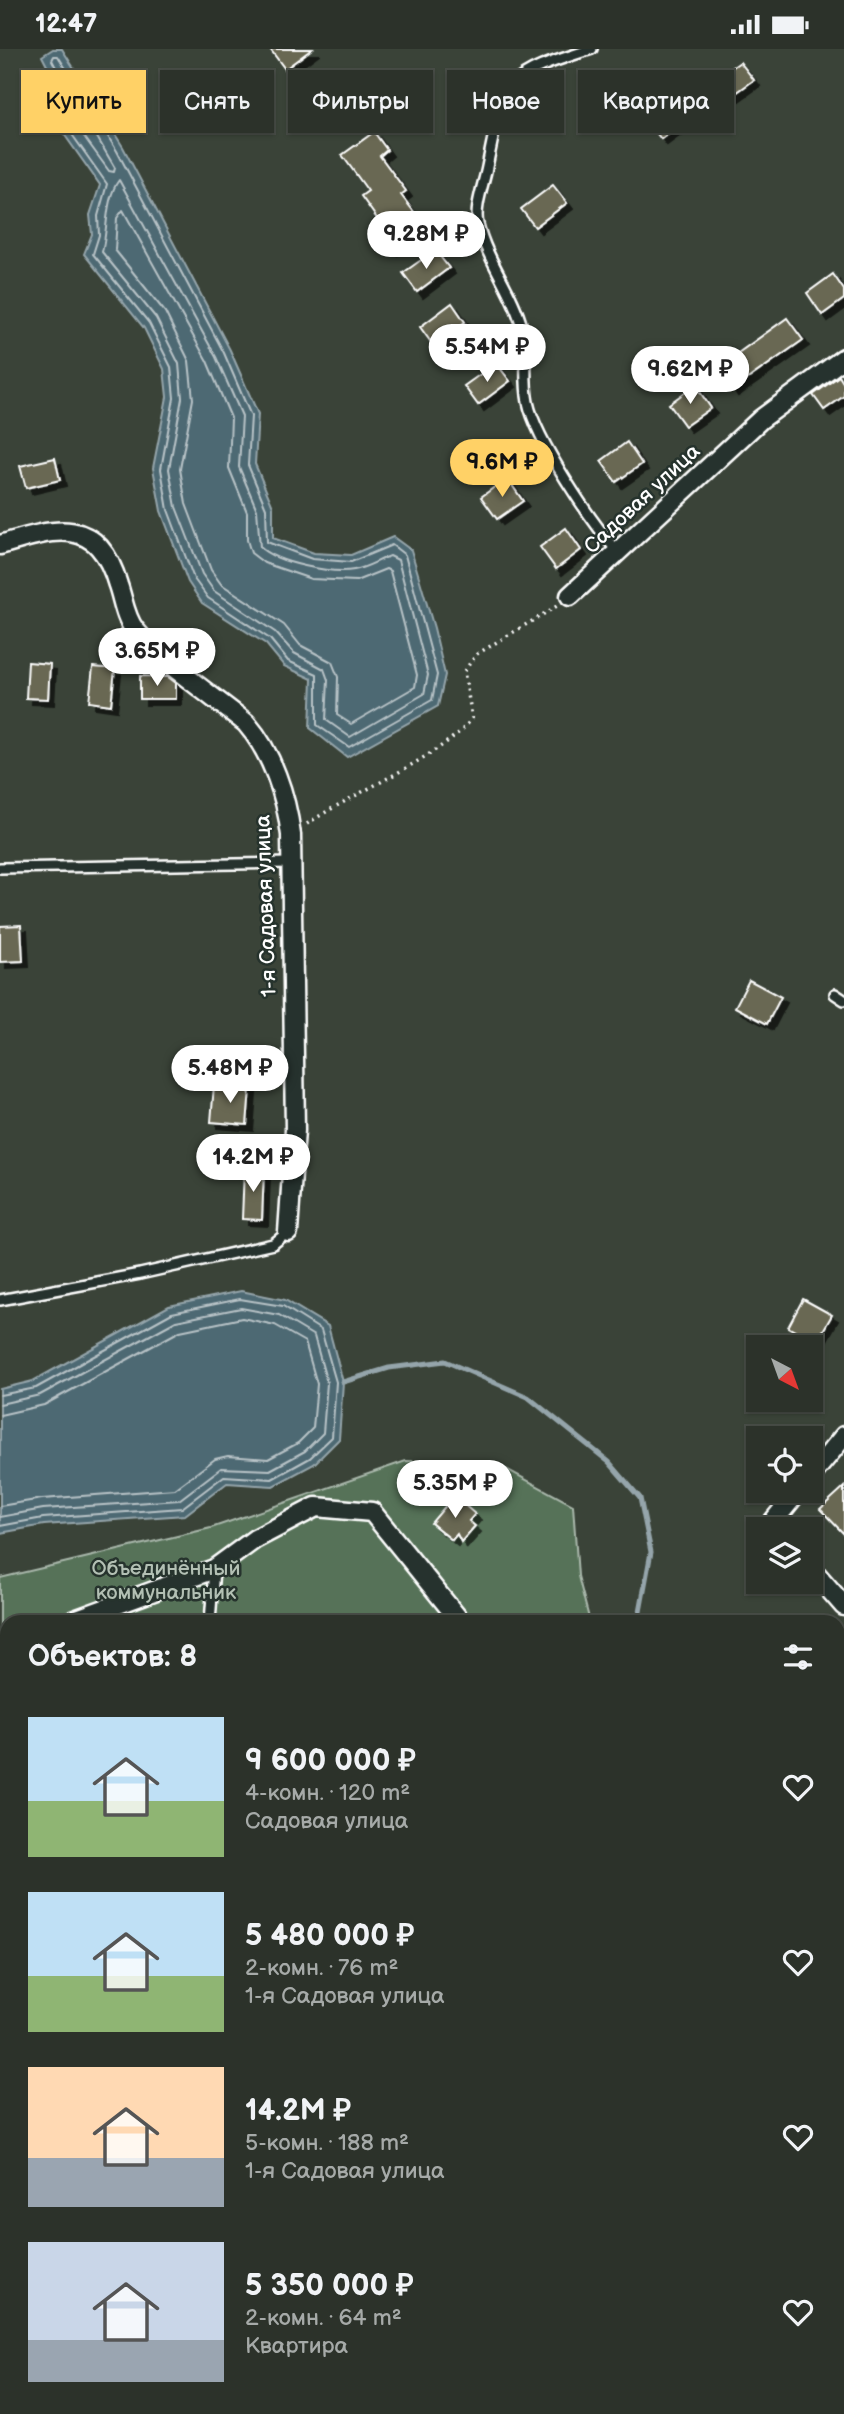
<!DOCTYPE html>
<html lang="ru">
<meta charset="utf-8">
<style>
:root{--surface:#2c322a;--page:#343a32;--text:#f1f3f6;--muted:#a6aaa8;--line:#484d47;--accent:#ffd166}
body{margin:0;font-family:"Balsamiq Sans",sans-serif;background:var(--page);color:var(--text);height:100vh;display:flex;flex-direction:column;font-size:26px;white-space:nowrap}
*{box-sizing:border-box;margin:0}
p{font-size:23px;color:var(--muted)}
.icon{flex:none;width:38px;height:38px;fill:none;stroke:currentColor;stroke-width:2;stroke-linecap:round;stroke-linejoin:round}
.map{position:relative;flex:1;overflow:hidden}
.side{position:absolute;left:0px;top:1566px;width:845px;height:800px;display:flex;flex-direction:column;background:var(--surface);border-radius:21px 21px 0 0;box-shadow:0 2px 5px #0004,0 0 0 2px var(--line)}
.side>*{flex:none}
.banner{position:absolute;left:21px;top:21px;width:803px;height:63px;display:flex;gap:14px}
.needle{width:46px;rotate:139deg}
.fabs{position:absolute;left:746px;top:1286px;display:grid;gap:14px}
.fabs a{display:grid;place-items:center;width:77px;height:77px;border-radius:0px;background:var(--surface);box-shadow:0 2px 5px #0004,0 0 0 2px var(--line);font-size:35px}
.price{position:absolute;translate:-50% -60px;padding:0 16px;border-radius:24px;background:#fff;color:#222;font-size:23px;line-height:46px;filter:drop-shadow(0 2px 4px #0008)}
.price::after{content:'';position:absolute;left:50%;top:42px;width:21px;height:16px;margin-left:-10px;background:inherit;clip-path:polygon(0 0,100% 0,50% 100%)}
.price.selected{background:var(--accent);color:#111}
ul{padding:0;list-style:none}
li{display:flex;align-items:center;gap:21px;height:175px;padding:0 28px}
li span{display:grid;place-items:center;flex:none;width:196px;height:140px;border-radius:0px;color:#555}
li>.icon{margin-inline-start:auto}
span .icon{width:84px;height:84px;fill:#fffc;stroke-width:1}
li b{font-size:30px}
h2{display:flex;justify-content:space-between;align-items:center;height:84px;padding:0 28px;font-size:30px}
.chip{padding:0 24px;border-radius:0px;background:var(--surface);box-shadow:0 2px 5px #0004,0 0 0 2px var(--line);font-size:24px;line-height:63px}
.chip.selected{background:var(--accent);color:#111}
.status{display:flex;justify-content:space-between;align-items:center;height:49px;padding:0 35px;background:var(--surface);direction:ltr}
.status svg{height:19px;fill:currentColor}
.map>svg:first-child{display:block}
.green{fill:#567258;stroke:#aab8ac;stroke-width:2}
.water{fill:#4e6973;stroke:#95a5ab;stroke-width:2}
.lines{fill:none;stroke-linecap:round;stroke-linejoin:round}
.shore{stroke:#b8c3c7;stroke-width:2}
.stream{stroke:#95a5ab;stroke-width:5}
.building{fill:#696853;stroke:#fff;stroke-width:2;filter:url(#shadow)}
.lane-casing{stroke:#fff;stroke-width:14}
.street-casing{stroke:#fff;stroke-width:23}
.path{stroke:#fff;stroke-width:3.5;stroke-dasharray:2 5;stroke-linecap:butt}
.lane{stroke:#26332d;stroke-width:9}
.street{stroke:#26332d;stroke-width:18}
.labels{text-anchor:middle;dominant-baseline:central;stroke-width:5;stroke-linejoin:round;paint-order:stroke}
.street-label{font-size:21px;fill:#fff;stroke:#26332d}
.park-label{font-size:21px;fill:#b3c0b4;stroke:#26332d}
</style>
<div class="status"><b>12:47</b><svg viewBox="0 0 49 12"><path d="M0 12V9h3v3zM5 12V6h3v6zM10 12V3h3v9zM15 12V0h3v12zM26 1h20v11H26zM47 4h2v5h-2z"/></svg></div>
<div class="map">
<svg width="844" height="2365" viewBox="0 0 844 2365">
<defs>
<filter id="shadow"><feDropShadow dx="6" dy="6" stdDeviation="0" flood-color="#0009"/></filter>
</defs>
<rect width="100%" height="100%" fill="#3a4338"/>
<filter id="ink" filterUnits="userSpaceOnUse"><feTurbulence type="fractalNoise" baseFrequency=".0143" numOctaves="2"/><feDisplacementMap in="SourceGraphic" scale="14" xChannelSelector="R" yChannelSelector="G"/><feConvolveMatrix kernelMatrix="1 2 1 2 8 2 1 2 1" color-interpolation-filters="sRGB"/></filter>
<g filter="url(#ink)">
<path class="green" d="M406,1412L497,1415L573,1456L578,1527L590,1573H7V2359H838V1934L844,1943V2365H0V1529L211,1479Z"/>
<g class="water">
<path d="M53,0H62L123,98L230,301L258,365L255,415L273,458V489L314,504L351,506L393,488L411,501L434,579L445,626L438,657L347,708L310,679L312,630L284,617L266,595L202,554L188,533L161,462L153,419L167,348L164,320L144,279L84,205L92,185L90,166L100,136L59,78L62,46L42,7Z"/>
<path d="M241,1242L285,1251L328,1277L343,1333L339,1390L314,1415L273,1437L227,1434L185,1466L44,1476L0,1484V1340L33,1332L169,1257Z"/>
<path d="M838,1744L844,1747V1900L838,1891Z"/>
</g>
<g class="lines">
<g class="shore">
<path d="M54,7H58L117,102L224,304L251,367L248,416L266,459L267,493L312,510L351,513L392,496L405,506L437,626L432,651L349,698L317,676V625L288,612L270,590L208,549L194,530L168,461L161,420L174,349L171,318L149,274L93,205L99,186L98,167L107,135L66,77L69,44L52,11Z"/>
<path d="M80,59L115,119L114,123L109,122L75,75L77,61Z"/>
<path d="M119,131L216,308L242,367L239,418L257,461L260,498C276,514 332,525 354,521C366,519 379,511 390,507L398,511L428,626L424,645L350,688L326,671L328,631L324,620L294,604L275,583L214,542L202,525L176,458L169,420L182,349L179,315L156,269L102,203C108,181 105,149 119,131Z"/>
<path d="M123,161L207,312L231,369L229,419L247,463V491L251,504L264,514L311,530L356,532L386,520L390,522L417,626L415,638L351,675L337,666L338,628L332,613L300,596L284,576L221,535L211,521L186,455L180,420L193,350L189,312L165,263L115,201L117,169Z"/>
<path d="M0,1346L36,1339L172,1264L240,1250L283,1257L321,1281L336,1333L332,1388L310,1409L272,1430L224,1427L182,1459L43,1469L0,1477"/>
<path d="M0,1355L40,1346L176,1272L241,1259L279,1266L314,1287L327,1334L323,1384L305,1402L270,1421L221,1419L179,1451L43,1460L0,1468"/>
<path d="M0,1366L44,1356L180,1282L242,1269L275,1276L305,1293L317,1335L313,1379L298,1394L268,1410L228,1407L215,1410L175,1440L42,1450L0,1457"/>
</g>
<path class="stream" d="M343,1333L389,1319L445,1312L528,1348L609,1413L640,1449L651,1503L639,1568L644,1573"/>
</g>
<g class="building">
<path d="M270,0H312L285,20Z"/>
<path d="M740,13L754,31L722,54L708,36Z"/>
<path d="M679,48L692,67L661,90L647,72Z"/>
<path d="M374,83L387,101L380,107L406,142L401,146L424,176L392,200L378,181L383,178L361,147L368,142L342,106Z"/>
<path d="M553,136L567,154L535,178L521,160Z"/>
<path d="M435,201L449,219L417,243L403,224Z"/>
<path d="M833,225L844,241V250L822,266L807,244Z"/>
<path d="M452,254L465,273L433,296L420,278Z"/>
<path d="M787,269L803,291L732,341L717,319Z"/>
<path d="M496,314L510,332L478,356L464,337Z"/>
<path d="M839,327L844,335V347L824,361L813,346Z"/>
<path d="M695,336L711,359L685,377L669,355Z"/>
<path d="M627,393L642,415L616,433L601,412Z"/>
<path d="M55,409L60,431L26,439L20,417Z"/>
<path d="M507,429L523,452L497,470L481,448Z"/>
<path d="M566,479L581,501L556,520L540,498Z"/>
<path d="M28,613L50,615L48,650L26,649Z"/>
<path d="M93,618L115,620L111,656L89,653Z"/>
<path d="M140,627L168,628L176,634V650H140Z"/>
<path d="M21,876L23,912L0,913V877Z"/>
<path d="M749,931L781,948L767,975L735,958Z"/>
<path d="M214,1036L250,1039L247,1076L211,1073Z"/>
<path d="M244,1120H264L262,1171L242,1170Z"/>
<path d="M803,1250L832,1266L816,1294L788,1278Z"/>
<path d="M844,1438V1485L820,1460Z"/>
<path d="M454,1447L475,1465L469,1472L475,1477L461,1493L457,1485L452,1491L431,1474Z"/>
</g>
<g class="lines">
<g class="lane-casing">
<g id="lane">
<path d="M592,0C503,28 505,28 487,118C484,134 474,159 478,175C487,212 513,243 522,278C529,304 523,329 528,353C536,391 591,473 618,503"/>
<path d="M0,819L291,814"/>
<path d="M835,945L844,951"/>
<path d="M0,1251L140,1225L273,1195L288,1183"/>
<path d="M210,1573L214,1520"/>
<path d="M145,2365L146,2359"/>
<path d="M555,2365L556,2359"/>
<path d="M770,2365L771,2359"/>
</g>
</g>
<g class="street-casing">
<g id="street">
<path d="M0,496C56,479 98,466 118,536C123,550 125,569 135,581C159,611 214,648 246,674C272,704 286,746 291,786L295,1081L288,1183"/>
<path d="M570,547L761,370L844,309"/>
<path d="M810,1428L844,1387"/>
<path d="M778,1480L772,1474L798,1442"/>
<path d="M810,1518L844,1557"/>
<path d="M69,1573L214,1520L255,1490L316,1458L372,1463L461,1573"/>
<path d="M0,1599L7,1596"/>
<path d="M838,2111L844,2121"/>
</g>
</g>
<path class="path" d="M307,775C347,747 449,704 472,669L464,622L477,605L557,557"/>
<use href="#lane" class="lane"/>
<use href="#street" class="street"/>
</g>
</g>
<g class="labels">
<g class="street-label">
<text transform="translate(642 450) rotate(-43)">Садовая улица</text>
<text transform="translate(266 857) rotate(-92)">1-я Садовая улица</text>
</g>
<g class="park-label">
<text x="166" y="1519">Объединённый<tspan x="166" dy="24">коммунальник</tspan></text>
</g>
</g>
</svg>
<div class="fabs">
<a><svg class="needle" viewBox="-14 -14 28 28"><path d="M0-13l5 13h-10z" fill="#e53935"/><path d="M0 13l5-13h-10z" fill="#a6aaa8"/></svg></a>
<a><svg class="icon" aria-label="locate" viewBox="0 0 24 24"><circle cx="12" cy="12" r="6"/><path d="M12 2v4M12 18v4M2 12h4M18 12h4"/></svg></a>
<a><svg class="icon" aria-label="layers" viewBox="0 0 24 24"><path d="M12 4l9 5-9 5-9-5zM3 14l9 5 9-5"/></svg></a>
</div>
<b class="price" style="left:426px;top:222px">9.28M ₽</b>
<b class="price" style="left:487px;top:335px">5.54M ₽</b>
<b class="price" style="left:690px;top:357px">9.62M ₽</b>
<b class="price selected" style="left:502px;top:450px">9.6M ₽</b>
<b class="price" style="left:157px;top:639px">3.65M ₽</b>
<b class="price" style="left:230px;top:1056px">5.48M ₽</b>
<b class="price" style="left:253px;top:1145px">14.2M ₽</b>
<b class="price" style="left:455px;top:1471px">5.35M ₽</b>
<div class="banner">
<a class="chip selected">Купить</a>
<a class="chip">Снять</a>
<a class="chip">Фильтры</a>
<a class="chip">Новое</a>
<a class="chip">Квартира</a>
</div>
<section class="side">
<h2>Объектов: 8<svg class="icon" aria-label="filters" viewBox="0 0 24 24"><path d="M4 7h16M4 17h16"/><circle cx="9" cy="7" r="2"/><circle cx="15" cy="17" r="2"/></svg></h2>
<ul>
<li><span style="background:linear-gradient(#bfe0f5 60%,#8fb573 0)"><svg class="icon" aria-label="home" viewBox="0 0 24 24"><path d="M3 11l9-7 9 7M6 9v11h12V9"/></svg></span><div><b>9 600 000 ₽</b><p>4-комн. · 120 m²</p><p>Садовая улица</p></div><svg class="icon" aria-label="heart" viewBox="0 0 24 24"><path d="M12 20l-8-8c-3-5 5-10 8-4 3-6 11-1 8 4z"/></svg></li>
<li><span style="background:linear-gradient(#bfe0f5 60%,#8fb573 0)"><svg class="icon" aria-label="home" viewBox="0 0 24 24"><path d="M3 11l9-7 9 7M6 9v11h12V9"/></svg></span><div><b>5 480 000 ₽</b><p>2-комн. · 76 m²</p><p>1-я Садовая улица</p></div><svg class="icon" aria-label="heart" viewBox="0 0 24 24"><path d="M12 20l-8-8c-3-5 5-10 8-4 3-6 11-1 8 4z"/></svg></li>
<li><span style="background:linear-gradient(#ffd9b3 65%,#9aa5b1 0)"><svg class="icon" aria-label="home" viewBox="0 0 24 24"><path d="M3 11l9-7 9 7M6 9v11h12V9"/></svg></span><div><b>14.2M ₽</b><p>5-комн. · 188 m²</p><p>1-я Садовая улица</p></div><svg class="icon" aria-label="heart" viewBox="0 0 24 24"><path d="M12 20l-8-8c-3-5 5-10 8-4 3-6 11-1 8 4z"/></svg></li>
<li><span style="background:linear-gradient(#c9d6e8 70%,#9aa5b1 0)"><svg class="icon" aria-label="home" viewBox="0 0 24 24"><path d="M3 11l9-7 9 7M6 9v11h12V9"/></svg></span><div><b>5 350 000 ₽</b><p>2-комн. · 64 m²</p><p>Квартира</p></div><svg class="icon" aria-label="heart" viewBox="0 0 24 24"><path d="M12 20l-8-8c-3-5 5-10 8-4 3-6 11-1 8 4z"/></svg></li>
</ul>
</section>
</div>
